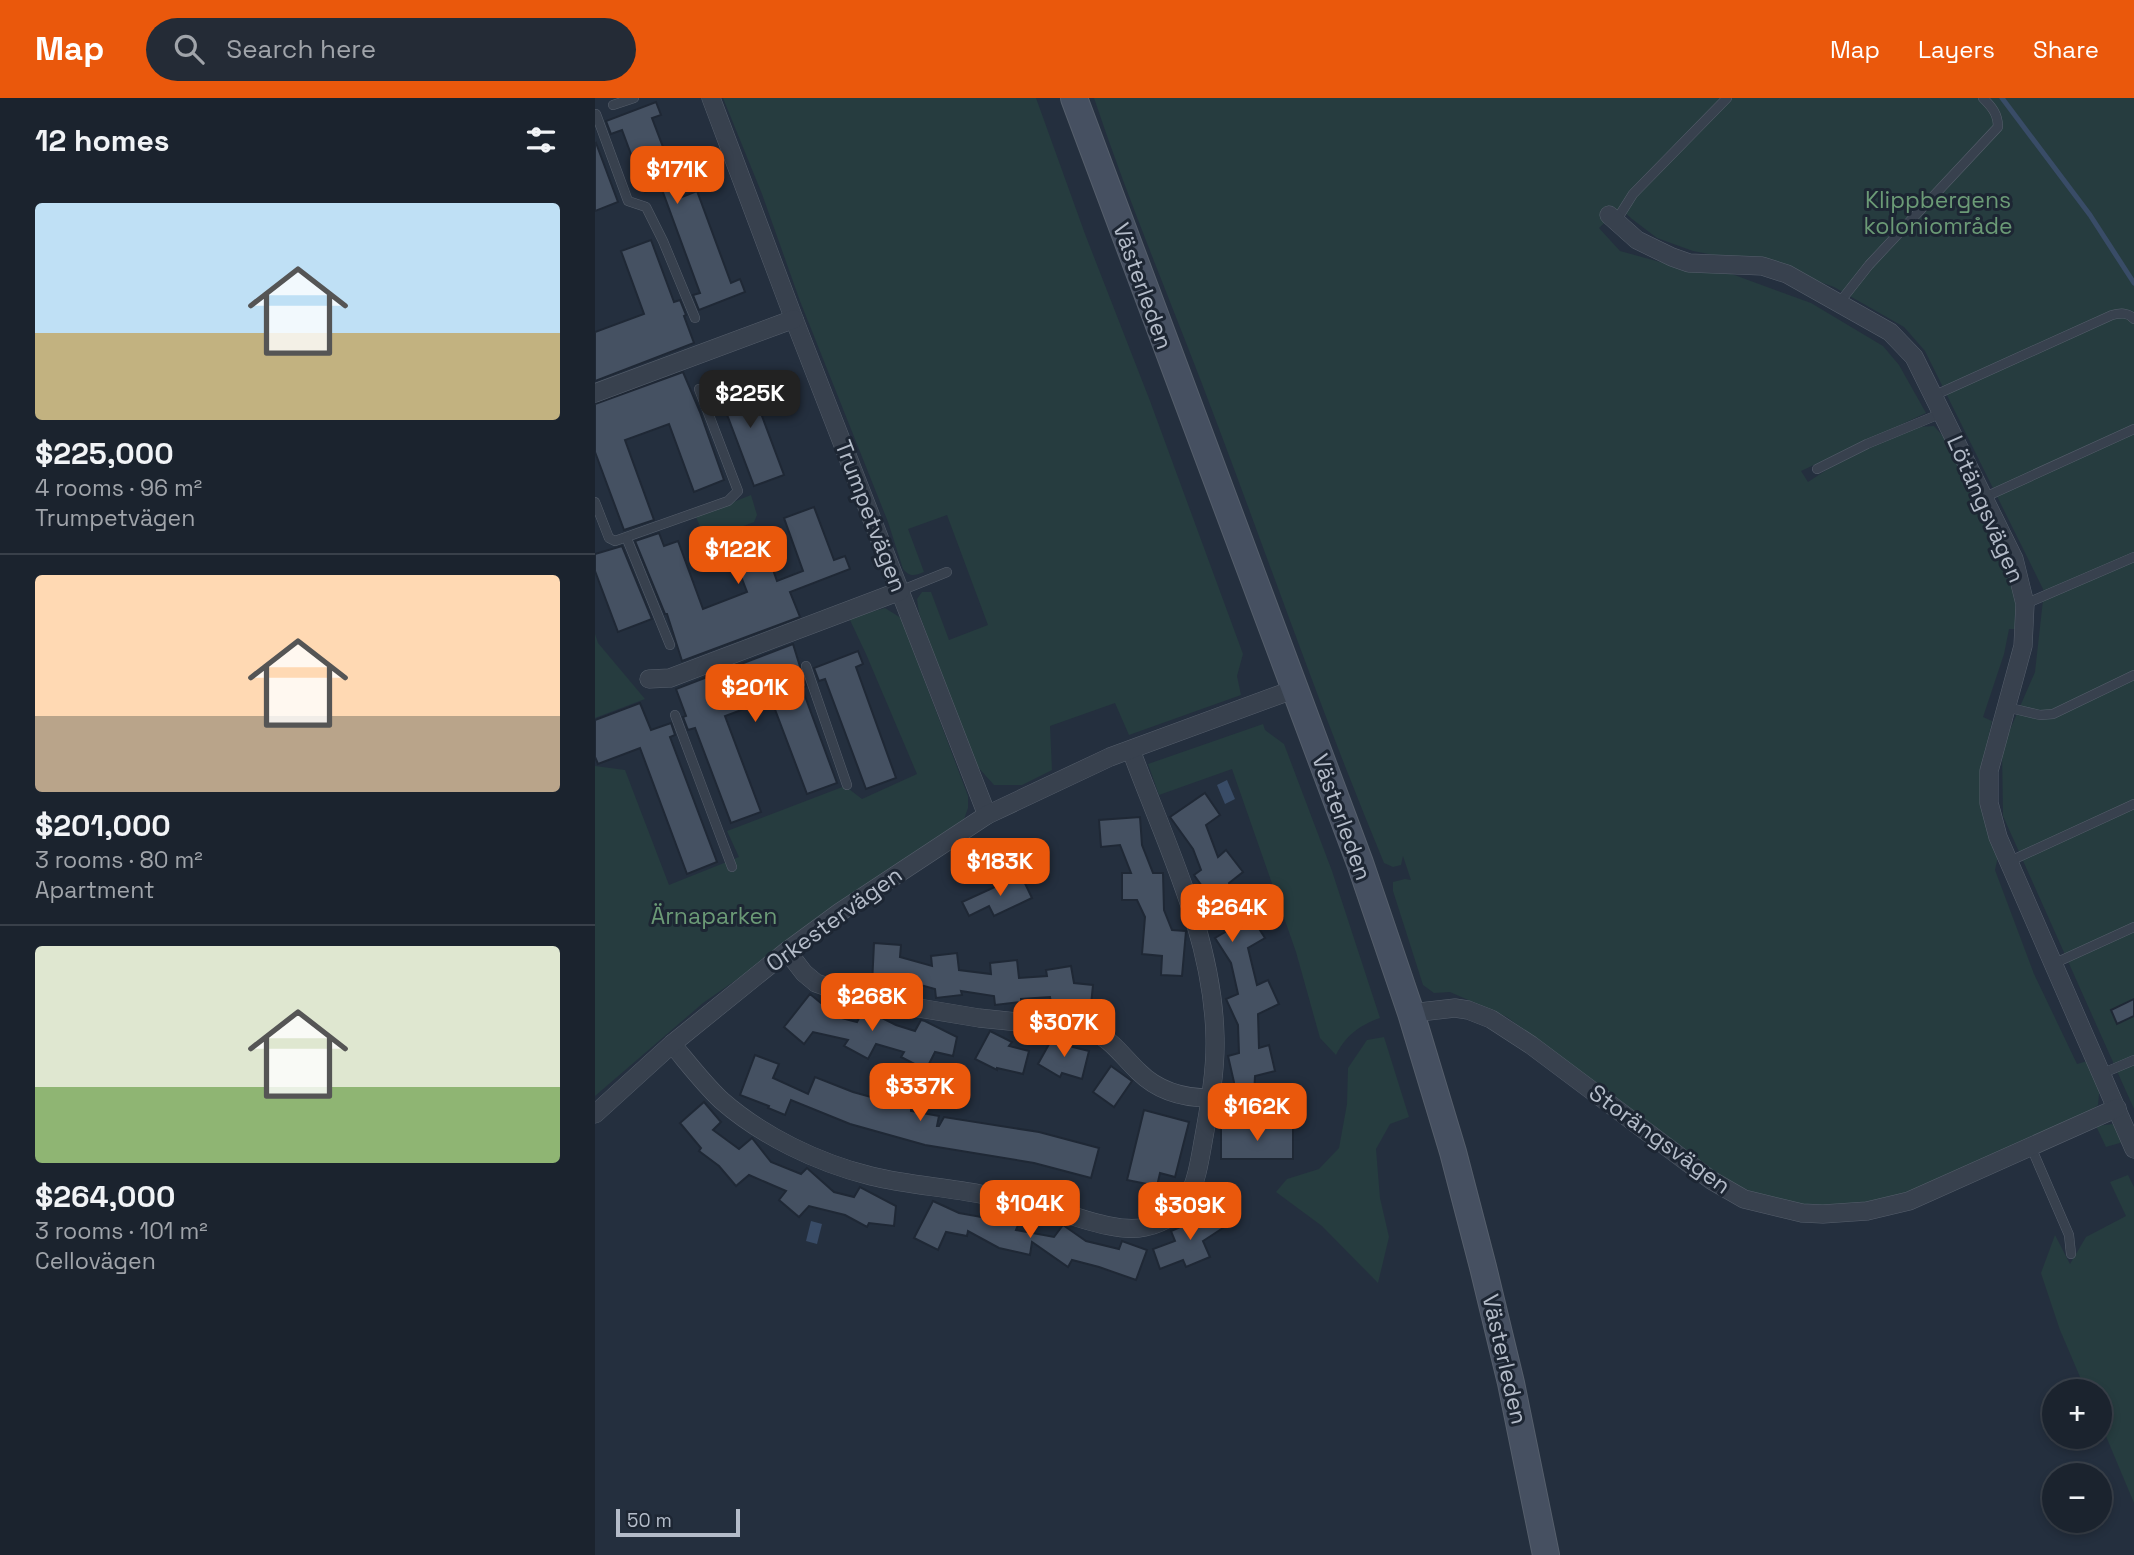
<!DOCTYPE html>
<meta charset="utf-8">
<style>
:root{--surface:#1b232e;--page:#242b36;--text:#f1f3f6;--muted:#a0a4aa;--line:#39404a;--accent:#ea580c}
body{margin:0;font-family:"Space Grotesk",sans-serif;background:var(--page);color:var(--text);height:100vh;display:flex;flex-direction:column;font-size:26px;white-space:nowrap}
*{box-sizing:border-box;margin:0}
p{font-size:23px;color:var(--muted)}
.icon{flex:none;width:38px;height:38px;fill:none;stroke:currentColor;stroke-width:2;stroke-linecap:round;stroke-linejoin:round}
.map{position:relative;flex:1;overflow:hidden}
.panel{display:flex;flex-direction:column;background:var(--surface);width:595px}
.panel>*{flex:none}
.controls{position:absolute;left:1447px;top:1281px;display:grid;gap:14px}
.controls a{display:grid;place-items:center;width:70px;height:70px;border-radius:50%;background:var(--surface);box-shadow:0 4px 10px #0003,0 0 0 2px var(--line);font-size:35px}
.scale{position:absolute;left:21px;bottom:18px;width:124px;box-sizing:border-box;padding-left:7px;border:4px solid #b4bcc9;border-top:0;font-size:19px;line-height:24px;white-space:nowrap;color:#b4bcc9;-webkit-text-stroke:5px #1d2633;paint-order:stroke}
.price{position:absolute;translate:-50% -60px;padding:0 16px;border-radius:14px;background:var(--accent);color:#fff;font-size:23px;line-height:46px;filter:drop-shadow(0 2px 4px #0008)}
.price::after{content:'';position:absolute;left:50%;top:42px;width:21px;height:16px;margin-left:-10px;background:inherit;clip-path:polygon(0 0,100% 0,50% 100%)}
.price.active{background:#222;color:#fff}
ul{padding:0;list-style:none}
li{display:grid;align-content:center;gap:14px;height:371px;padding:0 35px}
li+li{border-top:2px solid var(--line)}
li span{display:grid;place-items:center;height:217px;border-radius:7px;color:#555}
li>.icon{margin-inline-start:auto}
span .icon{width:126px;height:126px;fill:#fffc;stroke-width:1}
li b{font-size:30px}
h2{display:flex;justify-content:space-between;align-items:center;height:84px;padding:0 35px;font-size:30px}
header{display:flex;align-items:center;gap:42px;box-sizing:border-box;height:98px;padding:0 35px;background:var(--accent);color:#fff}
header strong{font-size:33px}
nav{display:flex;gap:38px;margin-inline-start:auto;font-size:24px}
.search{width:490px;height:63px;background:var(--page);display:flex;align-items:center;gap:18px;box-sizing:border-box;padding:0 24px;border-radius:38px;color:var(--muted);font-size:26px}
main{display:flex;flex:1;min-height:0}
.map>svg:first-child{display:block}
.green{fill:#263c3f}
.water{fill:#394c67}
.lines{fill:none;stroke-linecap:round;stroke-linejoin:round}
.stream{stroke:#394c67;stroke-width:5}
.building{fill:#455162;stroke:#1f2835;stroke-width:2}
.lane-casing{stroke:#565f6c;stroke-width:10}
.street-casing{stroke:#565f6c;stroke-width:19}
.secondary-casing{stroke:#565f6c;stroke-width:28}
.lane{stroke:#38414e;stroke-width:9}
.street{stroke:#38414e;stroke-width:18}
.secondary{stroke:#465061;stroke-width:26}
.labels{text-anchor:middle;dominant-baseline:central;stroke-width:6;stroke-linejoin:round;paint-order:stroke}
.park-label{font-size:23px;fill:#6b9a76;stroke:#1d2633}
.street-label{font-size:23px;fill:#b4bcc9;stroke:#1d2633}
</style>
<header>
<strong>Map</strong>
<div class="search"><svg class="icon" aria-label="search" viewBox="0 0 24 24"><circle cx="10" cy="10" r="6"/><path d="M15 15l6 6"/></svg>Search here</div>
<nav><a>Map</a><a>Layers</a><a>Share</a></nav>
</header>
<main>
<section class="panel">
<h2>12 homes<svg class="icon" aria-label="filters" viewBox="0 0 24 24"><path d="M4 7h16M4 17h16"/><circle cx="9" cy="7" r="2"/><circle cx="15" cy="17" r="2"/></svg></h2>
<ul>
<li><span style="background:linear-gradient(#bfe0f5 60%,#c2b280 0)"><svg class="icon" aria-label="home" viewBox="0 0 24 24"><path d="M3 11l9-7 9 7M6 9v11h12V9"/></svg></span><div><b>$225,000</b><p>4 rooms · 96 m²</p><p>Trumpetvägen</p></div></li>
<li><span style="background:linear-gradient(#ffd9b3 65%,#b9a48a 0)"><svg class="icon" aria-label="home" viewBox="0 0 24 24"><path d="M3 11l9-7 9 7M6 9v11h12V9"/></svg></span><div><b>$201,000</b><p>3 rooms · 80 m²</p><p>Apartment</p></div></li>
<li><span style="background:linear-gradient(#dfe7d0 65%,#8fb573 0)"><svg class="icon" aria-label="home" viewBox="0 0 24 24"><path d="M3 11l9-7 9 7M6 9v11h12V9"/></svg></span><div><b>$264,000</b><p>3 rooms · 101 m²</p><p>Cellovägen</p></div></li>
</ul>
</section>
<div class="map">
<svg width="1539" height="1457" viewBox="0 0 1539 1457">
<rect width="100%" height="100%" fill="#242f3e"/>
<g class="green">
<path d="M128,0H441L490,136L555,303L648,556L642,578L646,597L534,637L520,605L455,628L457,672L427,687H399L382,668L333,540L324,515L322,501L327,494H336L354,542L393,527L352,417L313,431L329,474C319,478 315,479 308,471L293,424L205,203L167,96Z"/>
<path d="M499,0H1539V1011L1408,718L1407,650L1440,574L1449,493L1330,253L1309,229L1239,189L1186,170L1098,153L1062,140L1037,121L1025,110L1004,130L1025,153L1098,173L1134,175L1216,205L1288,248L1304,267L1331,315L1206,373L1213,384L1248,361L1323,329L1339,328L1354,345L1416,471L1426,531H1414L1409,556L1388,619L1397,623L1385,677L1404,754L1400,772L1439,876L1482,966L1496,962L1505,986L1503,1007L1490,1017L1347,1082L1283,1104L1232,1109L1184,1104L1148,1090L1111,1071L912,919L855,894L839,895L828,887L798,793V784L810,781L816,782L808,758L806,767L798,769L789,765C729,621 678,474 623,328C582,218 536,111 499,0Z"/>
<path d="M156,397L162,417L159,424L115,441L109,438L101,419Z"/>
<path d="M290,510L306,520L373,698V710L368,724L108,905L0,998V668L30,672L74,787L144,759L132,733L250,688L267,701L322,676L271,556L254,520Z"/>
<path d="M0,536L3,545L50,601L0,620Z"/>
<path d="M668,626L670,632L689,646L737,773L785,920C765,927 751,937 741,957L725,940L701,854L637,671L564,697L553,666Z"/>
<path d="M789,939L814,1019L795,1026L781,1051L785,1100L794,1139L783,1185L727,1128L681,1094L692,1081L724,1071L744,1050L752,1006L753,970L772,942Z"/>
<path d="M1518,1026L1528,1044L1511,1049L1501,1028Z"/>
<path d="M1533,1077L1539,1089V1405L1505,1324V1293H1491L1465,1232L1446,1175L1460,1137L1475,1166L1491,1139L1531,1118L1515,1084Z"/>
</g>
<g class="water">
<path d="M632,682L640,701L630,706L622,687Z"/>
<path d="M216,1123L227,1126L222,1146L211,1143Z"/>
</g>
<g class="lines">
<path class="stream" d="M1407,0L1495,117L1539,185"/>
</g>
<g class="building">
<path d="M61,4L66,17L57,20L87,99L102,93L136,185L145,181L150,194L104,212L98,197L105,195L66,89L50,94L27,32L16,36L11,23Z"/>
<path d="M1,45L23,104L0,113V46Z"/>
<path d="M56,142L79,204L85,202L91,217L89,218L99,245L0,283V234L49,216L26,153Z"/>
<path d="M88,274L105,314L129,382L99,394L74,326L30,342L59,422L29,432L0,354V306Z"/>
<path d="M160,279L165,292L158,294L189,377L159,388L128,306L119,309L114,296Z"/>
<path d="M219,409L239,462L250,458L255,471L195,494L205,519L87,563L72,516H70L40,443L64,435L69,448L83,443L108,511L152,494L132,442L163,430L182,483L208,473L189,420Z"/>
<path d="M27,448L57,521L23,534L0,473V456Z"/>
<path d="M198,546L211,588L207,590L242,685L212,696L176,601L130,618L166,714L136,725L100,630L93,632L88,619L91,618L81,591Z"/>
<path d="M263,553L268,566L261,569L301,680L271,691L230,581L224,583L219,570Z"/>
<path d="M45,605L56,632L76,625L80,637L75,639L122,764L92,776L45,650L3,666L0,659V622Z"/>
<path d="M610,695L625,717L611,727L623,759L631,752L648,774L634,785L649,822L656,818L670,840L653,850L662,887L673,882L684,906L663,916L664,950L674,947L680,973L660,978L659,998L639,997V984L633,958L644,955L643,927L631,901L643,896L636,865L620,840L630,834L617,802L599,777L606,772L598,751L575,719Z"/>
<path d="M545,719L547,747L558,775H568L569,812L577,832L591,833L587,878L566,877L567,858L547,856L550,819L542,802H527V775H536L525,747L506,749L504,722Z"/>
<path d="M426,777L437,800L399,818L394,808L374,818L367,804Z"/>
<path d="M279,845L306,847L305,859L337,868L336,858L362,855L364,872L396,876L395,865L422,862L424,880L452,878L451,872L476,868L479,885L498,887L496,907L458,914L455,899L426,901V904L400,907L399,898L366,893L367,897L341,900L340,891L304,881V889L277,887Z"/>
<path d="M215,896L243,919L262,924L269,911L301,927L320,933L326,922L330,923L362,939L358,958L340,954L331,972L306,959L309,954L281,946L273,961L249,948L253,942L218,934L209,946L189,929Z"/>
<path d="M1539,901V918L1522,926L1516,912Z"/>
<path d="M395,933L417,944L414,948L434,953L428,976L402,970V972L380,961Z"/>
<path d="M458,939L478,949L494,953L487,981L467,975L465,979L443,966Z"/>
<path d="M160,957L184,966L178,980L213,996L220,979L258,994L316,1010V1013L344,1018L342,1028H344L349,1019L444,1034L504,1050L496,1080L439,1065L330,1047L255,1026L196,1002L190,1017L173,1010L174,1008L145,997Z"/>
<path d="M516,968L537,983L519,1009L498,994Z"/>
<path d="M109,1004L126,1024L118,1032L144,1051L157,1040L176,1064L206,1076L212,1070L239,1094L259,1099L265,1089L301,1108L299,1128L274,1125L272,1129L250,1117L214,1108L204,1119L184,1102L191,1093L154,1077L141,1088L124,1068L104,1053L106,1050L85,1025Z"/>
<path d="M549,1012L594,1024L580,1079L565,1075L562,1088L532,1082Z"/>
<rect x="626" y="1029" width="72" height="32"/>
<path d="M338,1103L364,1115L397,1121L401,1112L424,1125L421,1132L459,1139L468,1127L491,1143L524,1151L527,1143L552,1152L541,1182L504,1169L477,1162L473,1169L437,1144L435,1157L404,1150L373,1133L372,1138L351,1134L343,1152L319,1140Z"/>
<path d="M619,1111L631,1128L608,1143L615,1159L591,1169L588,1162L565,1171L558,1151L580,1143L576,1133L606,1120Z"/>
</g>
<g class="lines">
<g class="lane-casing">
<g id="lane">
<path d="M18,7L39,0"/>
<path d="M1,16L33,103L51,109L68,143L100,220"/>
<path d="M1021,123L1038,96L1132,0"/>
<path d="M1244,205L1274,167L1403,29C1403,16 1397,9 1388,0"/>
<path d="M1338,298L1517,217C1525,215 1533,214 1539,221"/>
<path d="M1222,371L1272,346L1347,315"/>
<path d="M1388,400L1539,331"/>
<path d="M0,404L14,440L20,443L133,403L143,393L104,291"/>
<path d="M32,441L75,547"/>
<path d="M305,493L352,474"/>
<path d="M1430,506L1539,459"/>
<path d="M211,568L252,687"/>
<path d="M1411,609L1445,617L1458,616L1539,577"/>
<path d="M80,617L137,769"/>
<path d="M1413,764L1539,706"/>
<path d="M1458,866L1539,829"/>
<path d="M1506,976L1539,962"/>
<path d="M1436,1049L1474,1137L1476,1156"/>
</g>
</g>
<g class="street-casing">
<g id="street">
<path d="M116,0L199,221L392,717"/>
<path d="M1014,117L1042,142L1077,159L1094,165L1167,168L1192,176L1295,234L1319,259L1419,461L1430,506L1428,548L1394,673V705L1403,739L1539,1051"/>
<path d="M0,295L199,221"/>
<path d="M54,581L75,580L305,493"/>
<path d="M192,853L209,875L221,885L241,892L312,908L384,920L493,931C516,940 527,958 544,974C563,993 589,1000 615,1000"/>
<path d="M816,915L860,910L873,912L896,921L936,947L1116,1082L1149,1101L1207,1115L1228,1116L1272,1113L1314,1103L1522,1010"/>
<path d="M77,946C93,965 108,985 126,1002C167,1038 223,1065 276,1078C312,1087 349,1089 385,1096C406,1100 427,1104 447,1109C476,1116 522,1136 550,1129C596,1119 601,1084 608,1044C614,1010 621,974 620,939C618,838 570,745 536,652"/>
<path d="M0,1016L77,946L192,853L245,814L392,717L515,659L700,591"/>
</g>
</g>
<g class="secondary-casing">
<path id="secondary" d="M479,0L765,765L816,915L858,1054L888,1169L916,1285L951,1457"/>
</g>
<use href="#lane" class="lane"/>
<use href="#street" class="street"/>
<use href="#secondary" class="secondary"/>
</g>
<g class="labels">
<g class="park-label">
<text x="1343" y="102">Klippbergens<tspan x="1343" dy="26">koloniområde</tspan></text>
<text x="119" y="818">Ärnaparken</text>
</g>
<g class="street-label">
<text transform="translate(548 188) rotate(70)">Västerleden</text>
<text transform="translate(1391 411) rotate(66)">Lötängsvägen</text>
<text transform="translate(276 418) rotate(69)">Trumpetvägen</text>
<text transform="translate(747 719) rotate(70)">Västerleden</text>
<text transform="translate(239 821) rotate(-36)">Orkestervägen</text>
<text transform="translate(1065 1041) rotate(36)">Storängsvägen</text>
<text transform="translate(910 1261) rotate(77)">Västerleden</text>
</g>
</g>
</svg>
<div class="controls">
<a>+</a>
<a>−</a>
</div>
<div class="scale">50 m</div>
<b class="price" style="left:82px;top:108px">$171K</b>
<b class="price active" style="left:155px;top:332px">$225K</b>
<b class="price" style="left:143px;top:488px">$122K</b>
<b class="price" style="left:160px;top:626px">$201K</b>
<b class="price" style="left:405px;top:800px">$183K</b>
<b class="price" style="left:637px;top:846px">$264K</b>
<b class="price" style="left:277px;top:935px">$268K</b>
<b class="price" style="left:469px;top:961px">$307K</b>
<b class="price" style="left:325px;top:1025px">$337K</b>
<b class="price" style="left:662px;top:1045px">$162K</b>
<b class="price" style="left:435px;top:1142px">$104K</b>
<b class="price" style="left:595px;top:1144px">$309K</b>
</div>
</main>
